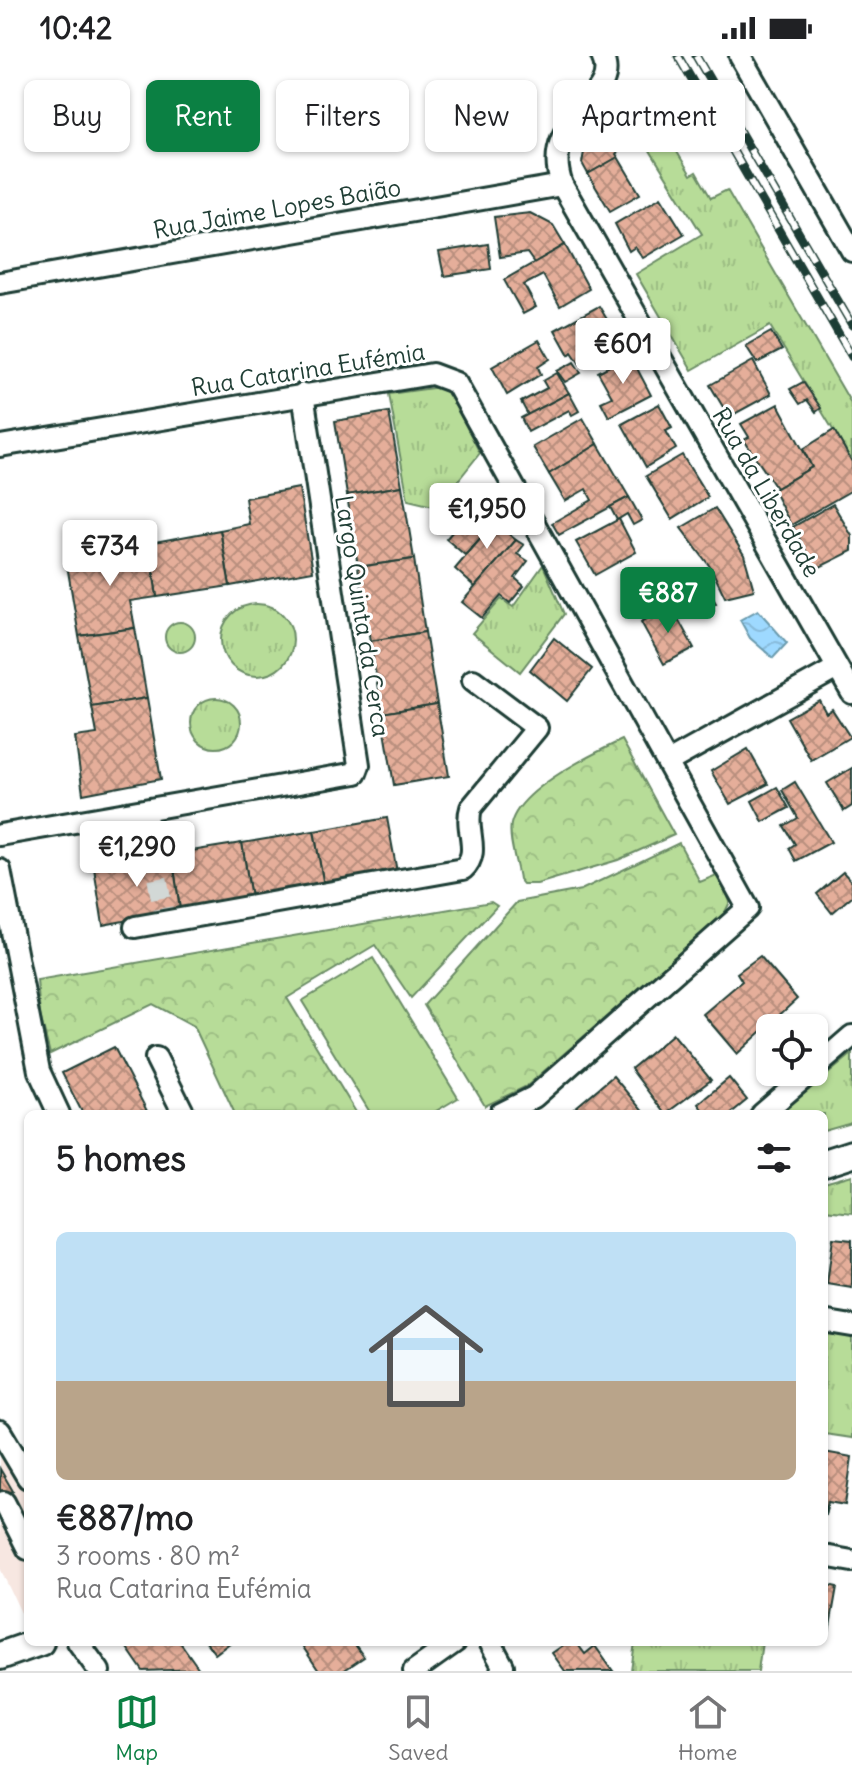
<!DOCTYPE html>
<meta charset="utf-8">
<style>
:root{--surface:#fff;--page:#f6f6f6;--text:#202124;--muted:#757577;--line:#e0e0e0;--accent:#0b8043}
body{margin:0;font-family:Delius,sans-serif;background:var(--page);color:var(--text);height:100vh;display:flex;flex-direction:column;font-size:30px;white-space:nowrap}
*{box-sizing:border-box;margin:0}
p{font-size:26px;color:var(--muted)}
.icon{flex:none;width:44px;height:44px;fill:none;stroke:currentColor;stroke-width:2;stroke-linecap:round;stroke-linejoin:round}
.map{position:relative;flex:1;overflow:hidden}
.drawer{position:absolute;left:24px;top:1054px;width:804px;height:536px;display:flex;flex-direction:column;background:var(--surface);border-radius:12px;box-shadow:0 2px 6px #0004}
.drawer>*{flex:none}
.hud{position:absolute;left:24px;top:24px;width:804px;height:72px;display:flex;gap:16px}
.buttons{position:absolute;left:756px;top:958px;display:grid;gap:16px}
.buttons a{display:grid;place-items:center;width:72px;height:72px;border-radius:12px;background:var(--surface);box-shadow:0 2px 6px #0004;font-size:40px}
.price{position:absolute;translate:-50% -68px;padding:0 18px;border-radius:8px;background:#fff;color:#222;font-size:26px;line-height:52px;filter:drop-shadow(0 2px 4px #0008)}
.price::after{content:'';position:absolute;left:50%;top:48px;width:24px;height:18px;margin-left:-12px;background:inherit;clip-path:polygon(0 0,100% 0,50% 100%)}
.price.current{background:var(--accent);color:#fff}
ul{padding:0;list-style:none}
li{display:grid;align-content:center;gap:16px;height:424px;padding:0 32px}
li span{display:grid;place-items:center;height:248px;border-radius:12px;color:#555}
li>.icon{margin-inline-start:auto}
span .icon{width:144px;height:144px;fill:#fffc;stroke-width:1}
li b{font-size:34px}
h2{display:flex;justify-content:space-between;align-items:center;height:96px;padding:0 32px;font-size:34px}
.pill{padding:0 28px;border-radius:12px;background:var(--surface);box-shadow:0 2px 6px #0004;font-size:28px;line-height:72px}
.pill.current{background:var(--accent);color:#fff}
.status{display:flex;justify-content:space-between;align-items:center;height:56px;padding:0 40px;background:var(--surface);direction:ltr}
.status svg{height:22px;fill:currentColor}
.menu{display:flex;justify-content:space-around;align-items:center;height:112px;border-top:2px solid var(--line);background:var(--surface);font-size:22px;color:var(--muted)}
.menu a{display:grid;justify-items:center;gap:4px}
.menu .current{color:var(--accent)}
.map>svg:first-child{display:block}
.built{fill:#f7e7e1}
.grass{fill:url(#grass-tufts);stroke:#6b8c66;stroke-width:2}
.park{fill:url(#park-crowns);stroke:#6b8c66;stroke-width:2}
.garden{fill:#b7dc98;stroke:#6b8c66;stroke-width:2}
.water{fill:url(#water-waves);stroke:#6b9bae;stroke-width:2}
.building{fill:url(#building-cross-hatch);stroke:#1f3d34;stroke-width:2}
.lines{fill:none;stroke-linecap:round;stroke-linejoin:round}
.minor-tunnel{stroke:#d2d8d6;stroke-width:20;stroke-dasharray:20 10;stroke-linecap:butt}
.minor-casing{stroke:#1f3d34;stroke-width:26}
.tertiary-casing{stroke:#1f3d34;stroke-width:32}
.minor{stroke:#fff;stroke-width:20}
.tertiary{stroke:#fff;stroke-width:26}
.rail-casing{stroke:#1f3d34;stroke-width:9}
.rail{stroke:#fff;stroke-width:6;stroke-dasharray:18;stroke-linecap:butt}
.labels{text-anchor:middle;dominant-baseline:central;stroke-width:6;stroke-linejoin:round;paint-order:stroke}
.street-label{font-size:24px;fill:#1f3d34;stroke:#fff}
</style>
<div class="status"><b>10:42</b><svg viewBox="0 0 49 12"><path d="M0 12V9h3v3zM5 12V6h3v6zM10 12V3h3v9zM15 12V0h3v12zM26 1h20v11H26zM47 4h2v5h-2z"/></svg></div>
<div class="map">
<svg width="852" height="1615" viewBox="0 0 852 1615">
<defs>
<pattern id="grass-tufts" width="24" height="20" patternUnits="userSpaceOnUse" patternTransform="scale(2)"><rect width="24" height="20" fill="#b7dc98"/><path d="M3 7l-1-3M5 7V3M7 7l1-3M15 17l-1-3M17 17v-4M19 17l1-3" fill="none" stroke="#9dbe84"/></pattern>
<pattern id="park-crowns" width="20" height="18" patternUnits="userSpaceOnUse" patternTransform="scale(2)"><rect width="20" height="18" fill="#b7dc98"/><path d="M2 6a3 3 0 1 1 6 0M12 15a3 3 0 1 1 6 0" fill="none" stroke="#9dbe84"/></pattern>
<pattern id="water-waves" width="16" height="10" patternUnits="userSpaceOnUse" patternTransform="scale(2)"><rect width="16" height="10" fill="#9ed9ff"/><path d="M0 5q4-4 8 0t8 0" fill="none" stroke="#88bbdb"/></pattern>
<pattern id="building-cross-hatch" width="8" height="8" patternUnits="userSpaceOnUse" patternTransform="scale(2)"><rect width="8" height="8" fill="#e5ae9a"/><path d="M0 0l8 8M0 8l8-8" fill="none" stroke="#b98f7e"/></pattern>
</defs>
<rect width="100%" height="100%" fill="#fff"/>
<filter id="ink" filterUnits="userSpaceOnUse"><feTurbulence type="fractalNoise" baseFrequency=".0125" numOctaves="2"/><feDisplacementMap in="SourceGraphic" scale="16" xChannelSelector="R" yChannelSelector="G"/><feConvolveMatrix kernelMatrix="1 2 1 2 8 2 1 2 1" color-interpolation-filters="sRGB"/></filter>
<g filter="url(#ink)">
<path class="built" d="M0,1375L28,1422V1572L0,1512Z"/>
<g class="grass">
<path d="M643,40L691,119L696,116L711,142L727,134L852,349V405L770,270L692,314L636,218L702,178L623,51Z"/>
<path d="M440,331L451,341L480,397L437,451L408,444L389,338Z"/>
<path d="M543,509L564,558L520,616L472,577L501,543L513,551Z"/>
<circle cx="257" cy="584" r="36"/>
<circle cx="180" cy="581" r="15"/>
<circle cx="216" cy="667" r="25"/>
<path d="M852,998V1067L824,1075V1058H780Z"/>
<path d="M852,1119V1157L824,1154V1127Z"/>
<path d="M824,1277L852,1281V1382L824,1378Z"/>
<path d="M635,1586H762L758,1615H631Z"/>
</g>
<g class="park">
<path d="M622,684L674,779L618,804L537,828H523L519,823C517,808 508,783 511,768C519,733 592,698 622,684Z"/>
<path d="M679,787L700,826L719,818L730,846L724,858L527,1030L485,1050L424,949L517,846L581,834Z"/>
<path d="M491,846L497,850L411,942L375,889L287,942L357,1058H235L194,970L153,948L50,998L40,959L37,924Z"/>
</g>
<path class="garden" d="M373,902L458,1042L431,1058H371L302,945Z"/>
<path class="water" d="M758,554L787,587L773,602L750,582L740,564Z"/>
<g class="building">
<path d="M615,62L632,84L616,98L618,101L588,118L582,107L586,85Z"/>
<path d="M618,101L640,138L610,155L588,118Z"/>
<path d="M661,141L684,178L643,202L635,191L629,195L615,168Z"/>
<path d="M530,157L553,169L565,189L534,207L527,197L500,201L494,161Z"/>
<path d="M488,188L491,213L444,220L439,196Z"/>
<path d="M565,189L589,233L560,250L543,219L524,229L536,251L523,258L504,224Z"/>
<path d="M599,250L621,287L580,308L572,296L569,299L555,274Z"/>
<path d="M771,276L782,294L757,307L746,290Z"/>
<path d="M539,284L550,303L538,311L541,318L507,339L492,311Z"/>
<path d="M630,299L651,339L609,361L601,346L612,341L598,316Z"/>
<path d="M753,305L771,338L729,361L710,329Z"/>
<path d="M574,306L581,317L565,326L557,315Z"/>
<path d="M557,317L569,337L528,359L521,346L547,332L543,325Z"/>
<path d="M803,326L821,352L816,356L807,344L800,348L790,333Z"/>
<path d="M569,337L579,355L572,359L569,354L528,376L521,362Z"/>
<path d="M659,348L672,372L666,375L676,393L646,411L622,368Z"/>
<path d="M778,348L812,411L776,432L744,384L749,381L741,368Z"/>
<path d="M389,356L402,430L347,439L335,365Z"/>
<path d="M583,362L598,388L549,418L533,391Z"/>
<path d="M834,374L852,406V434L791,469L773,434L812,411L803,393Z"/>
<path d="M598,388L629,441L559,479L552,467L592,444L586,433L565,445L549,418Z"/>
<path d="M682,399L708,441L672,463L646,420Z"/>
<path d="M402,430L414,503L358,511L347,439Z"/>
<path d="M299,432L313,515L230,530L220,474L249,468L245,442Z"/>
<path d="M629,441L642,464L633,469L627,458L617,464L610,451Z"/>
<path d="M482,442L501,459L465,499L446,483Z"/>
<path d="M833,448L852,480V495L816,513L793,471Z"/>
<path d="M715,452L744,499L754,534L725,541L711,512L681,472Z"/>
<path d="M503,456L514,464L505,475L516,484L475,531L455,513Z"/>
<path d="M619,463L636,496L595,519L576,486Z"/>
<path d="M220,474L230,530L157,541L149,487Z"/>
<path d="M516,484L524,489L517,498L528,505L515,522L524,530L510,547L501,540L482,562L462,546Z"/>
<path d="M149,487L157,541L130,545L135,572L79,580L66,503Z"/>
<path d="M414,503L425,576L370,585L358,511Z"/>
<path d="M697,515L716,547L696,558L678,525Z"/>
<path d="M671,550L694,592L664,608L641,566Z"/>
<path d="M135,572L147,642L92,651L79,580Z"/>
<path d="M425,576L437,648L382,657L370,585Z"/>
<path d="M554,582L592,613L567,645L530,614Z"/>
<path d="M147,642L161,723L83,738L75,681L97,678L92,651Z"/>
<path d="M819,644L826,657L832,653L850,681L811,704L787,662Z"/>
<path d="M437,648L449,720L394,729L382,657Z"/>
<path d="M748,693L768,728L730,748L711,715Z"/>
<path d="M852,712V750L844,755L827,727Z"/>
<path d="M795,726L831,786L796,805L789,792L795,788L784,770L798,762L782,734Z"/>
<path d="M777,731L789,752L763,766L752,745Z"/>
<path d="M387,762L397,816L324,830L314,775Z"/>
<path d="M314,775L324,830L251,842L242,787Z"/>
<path d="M242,787L251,842L180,854L172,798Z"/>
<path d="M172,798L180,854L103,869L94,812Z"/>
<path d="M843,816L852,826V840L832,857L817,838Z"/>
<path d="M760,900L797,943L737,998L703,958L742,925L737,917Z"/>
<path d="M673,978L711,1024L665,1058L631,1013Z"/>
<path d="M114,991L147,1055L83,1058L62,1017Z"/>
<path d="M613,1020L645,1058H569V1057Z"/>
<path d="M729,1022L747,1044L730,1058H706L698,1048Z"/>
<path d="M833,1182L852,1184V1232L827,1228Z"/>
<path d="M824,1396L852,1401L845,1449L828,1446L825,1459Z"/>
<path d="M0,1413L13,1435L0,1442Z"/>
<path d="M824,1528L837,1531L829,1576H824Z"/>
<path d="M123,1586H180L199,1613L143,1615Z"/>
<path d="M206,1586H231L215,1598Z"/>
<path d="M304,1586H353L364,1601L343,1615H319L303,1591Z"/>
<path d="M568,1586H576L585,1598L595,1590L613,1615H565L552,1597Z"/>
</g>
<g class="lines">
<path class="minor-tunnel" d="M152,793L165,865"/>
<g class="minor-casing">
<g id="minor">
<path d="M602,0C624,44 537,59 562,129L852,637"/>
<path d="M740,0L852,195"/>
<path d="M0,227L562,129"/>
<path d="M0,390L432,318L456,327L748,852L534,1041L500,1058"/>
<path d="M668,706L837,612"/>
<path d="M145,755L152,793"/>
<path d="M0,779L356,717L359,709L303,338"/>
<path d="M0,814L39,1015L59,1058"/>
<path d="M135,871L463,813C482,796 464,774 471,752L537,672L473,624"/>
<path d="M156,1002L184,1058"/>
<path d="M814,1013L852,980"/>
<path d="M762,1058L811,1016"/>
<path d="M828,1266L852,1270"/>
<path d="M0,1375L28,1422"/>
<path d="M4,1446L28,1493"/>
<path d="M824,1500L852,1505"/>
<path d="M78,1586L99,1615"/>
<path d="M490,1586L503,1610L501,1615"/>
<path d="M414,1615L455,1586"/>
</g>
</g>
<g class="tertiary-casing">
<g id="tertiary">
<path d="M824,1107L852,1098"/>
<path d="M0,1600L40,1586"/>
</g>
</g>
<use href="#minor" class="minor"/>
<use href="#tertiary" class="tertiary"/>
<g class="rail-casing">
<g id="rail">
<path d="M678,0L852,301"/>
<path d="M696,0L852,269"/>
</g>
</g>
<use href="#rail" class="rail"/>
</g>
</g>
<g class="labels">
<g class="street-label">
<text transform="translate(277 152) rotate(-10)">Rua Jaime Lopes Baião</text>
<text transform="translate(308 313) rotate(-9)">Rua Catarina Eufémia</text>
<text transform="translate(767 436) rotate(60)">Rua da Liberdade</text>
<text transform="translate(363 560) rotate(81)">Largo Quinta da Cerca</text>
</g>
</g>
</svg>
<div class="buttons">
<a><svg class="icon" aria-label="locate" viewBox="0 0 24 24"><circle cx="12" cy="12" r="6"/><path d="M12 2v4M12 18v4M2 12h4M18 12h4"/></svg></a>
</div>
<b class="price" style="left:623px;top:330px">€601</b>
<b class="price" style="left:487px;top:495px">€1,950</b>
<b class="price" style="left:110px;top:532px">€734</b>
<b class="price current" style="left:668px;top:579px">€887</b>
<b class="price" style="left:137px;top:833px">€1,290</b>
<div class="hud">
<a class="pill">Buy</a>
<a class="pill current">Rent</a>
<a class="pill">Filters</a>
<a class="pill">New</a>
<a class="pill">Apartment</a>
</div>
<section class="drawer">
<h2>5 homes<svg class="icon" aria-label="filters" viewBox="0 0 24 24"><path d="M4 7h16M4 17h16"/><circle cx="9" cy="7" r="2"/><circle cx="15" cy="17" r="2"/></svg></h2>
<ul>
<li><span style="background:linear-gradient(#bfe0f5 60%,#b9a48a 0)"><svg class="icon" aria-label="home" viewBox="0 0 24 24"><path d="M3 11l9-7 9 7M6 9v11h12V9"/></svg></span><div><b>€887/mo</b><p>3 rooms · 80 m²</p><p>Rua Catarina Eufémia</p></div></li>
</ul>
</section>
</div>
<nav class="menu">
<a class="current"><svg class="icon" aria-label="map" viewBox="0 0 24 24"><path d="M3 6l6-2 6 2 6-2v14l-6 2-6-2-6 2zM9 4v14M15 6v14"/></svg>Map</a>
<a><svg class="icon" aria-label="saved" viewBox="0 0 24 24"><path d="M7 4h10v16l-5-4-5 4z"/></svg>Saved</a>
<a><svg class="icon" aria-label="home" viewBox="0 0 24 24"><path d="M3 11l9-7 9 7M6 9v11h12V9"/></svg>Home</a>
</nav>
